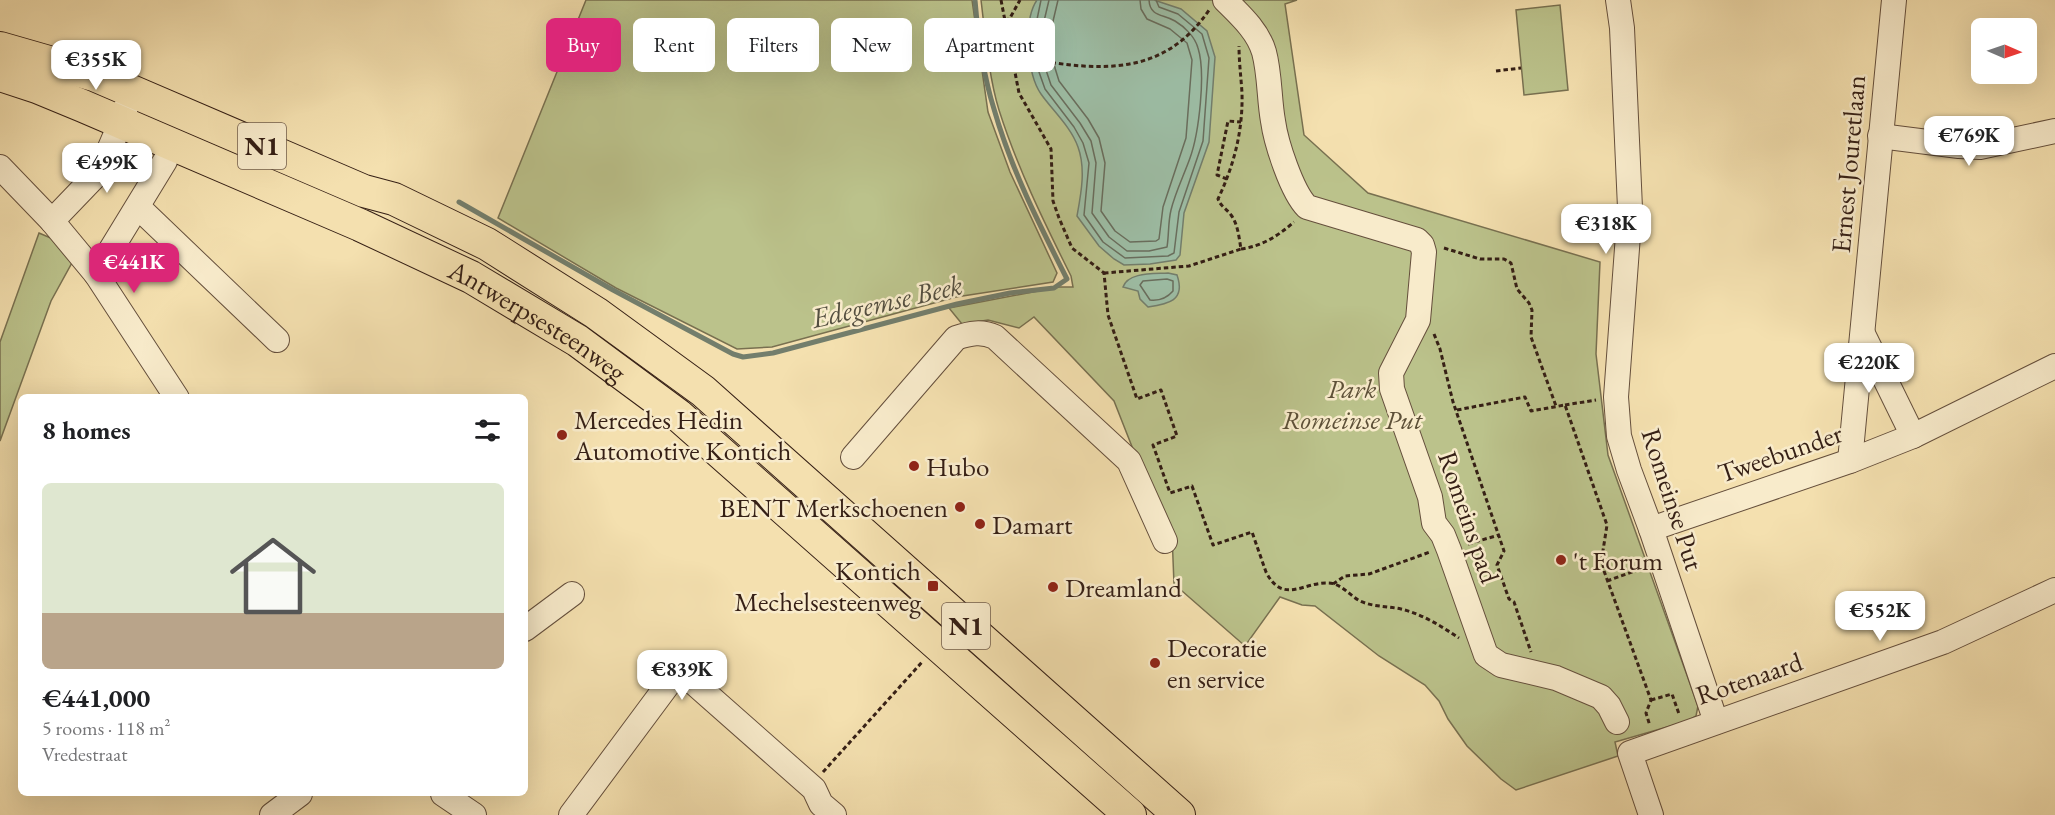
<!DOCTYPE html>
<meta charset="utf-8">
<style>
:root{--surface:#fff;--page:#f6f6f6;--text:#202124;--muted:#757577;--line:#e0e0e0;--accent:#db2777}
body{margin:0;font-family:"EB Garamond",serif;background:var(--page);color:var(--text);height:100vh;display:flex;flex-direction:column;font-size:22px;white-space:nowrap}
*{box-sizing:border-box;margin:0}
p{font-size:20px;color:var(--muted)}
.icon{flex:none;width:33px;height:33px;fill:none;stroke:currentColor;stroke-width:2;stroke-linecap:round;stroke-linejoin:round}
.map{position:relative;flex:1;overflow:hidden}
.side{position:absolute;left:18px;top:394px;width:510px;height:402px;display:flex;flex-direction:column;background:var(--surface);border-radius:9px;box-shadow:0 6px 24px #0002}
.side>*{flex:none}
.hud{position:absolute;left:546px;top:18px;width:570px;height:54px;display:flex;gap:12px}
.needle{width:39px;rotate:92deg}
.fabs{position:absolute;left:1971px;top:18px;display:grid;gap:12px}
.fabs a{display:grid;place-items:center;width:66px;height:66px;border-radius:9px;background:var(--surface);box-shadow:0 6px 24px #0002;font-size:30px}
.price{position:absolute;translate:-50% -51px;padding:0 14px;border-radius:12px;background:#fff;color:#222;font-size:20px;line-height:39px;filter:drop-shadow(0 2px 3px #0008)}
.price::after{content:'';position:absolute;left:50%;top:36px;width:18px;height:14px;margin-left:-9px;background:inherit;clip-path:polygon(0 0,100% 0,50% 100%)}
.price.active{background:var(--accent);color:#fff}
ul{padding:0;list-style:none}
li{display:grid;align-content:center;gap:12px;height:318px;padding:0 24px}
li+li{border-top:2px solid var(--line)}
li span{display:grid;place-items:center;height:186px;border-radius:9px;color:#555}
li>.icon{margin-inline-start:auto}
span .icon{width:108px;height:108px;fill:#fffc;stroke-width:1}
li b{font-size:26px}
h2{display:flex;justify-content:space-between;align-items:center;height:72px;padding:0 24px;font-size:26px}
.pill{padding:0 21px;border-radius:9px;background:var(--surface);box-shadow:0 6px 24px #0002;font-size:21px;line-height:54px}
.pill.active{background:var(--accent);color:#fff}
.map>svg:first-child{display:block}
.green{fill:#bbc28b;stroke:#787050;stroke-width:1.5}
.water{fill:#9dbea6;stroke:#737e6c;stroke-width:1.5}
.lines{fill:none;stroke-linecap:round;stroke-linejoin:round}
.shore{stroke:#696e5e;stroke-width:1.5}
.stream{stroke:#737e6c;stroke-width:5}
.minor-casing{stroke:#654f3c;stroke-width:26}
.major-casing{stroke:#351f15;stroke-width:34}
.path{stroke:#351f15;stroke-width:3;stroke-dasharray:4.5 3;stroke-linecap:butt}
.minor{stroke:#f8ebcb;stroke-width:24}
.major{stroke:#f4e0af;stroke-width:32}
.poi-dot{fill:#8f2418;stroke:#f8ebcb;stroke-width:2}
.labels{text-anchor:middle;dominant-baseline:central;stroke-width:5;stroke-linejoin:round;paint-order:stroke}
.shield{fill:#f8ebcb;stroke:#705c4c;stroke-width:1.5}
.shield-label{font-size:26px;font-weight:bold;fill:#351f15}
.street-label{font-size:27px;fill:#351f15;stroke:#f8ebcb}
.park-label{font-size:27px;font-style:italic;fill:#5d5038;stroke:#f8ebcb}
.poi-label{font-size:27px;fill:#351f15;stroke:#f8ebcb;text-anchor:start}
.water-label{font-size:28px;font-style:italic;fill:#544f40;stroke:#f8ebcb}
</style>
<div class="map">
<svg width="2055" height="815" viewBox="0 0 2055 815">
<rect width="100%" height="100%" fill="#f4e0af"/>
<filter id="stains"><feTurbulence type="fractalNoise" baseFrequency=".00333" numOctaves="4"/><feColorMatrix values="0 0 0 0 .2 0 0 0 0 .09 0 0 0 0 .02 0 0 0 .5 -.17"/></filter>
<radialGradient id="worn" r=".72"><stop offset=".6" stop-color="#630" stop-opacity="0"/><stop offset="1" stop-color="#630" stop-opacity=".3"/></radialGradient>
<g class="green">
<path d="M586,0H972L988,112L1010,172L1057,273L1053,282L956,297L772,347L737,349L616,288L498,218Z"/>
<path d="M981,0H1297L1285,4L1304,135L1368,193L1600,262L1596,354L1608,455L1698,706L1696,716L1688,721L1615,742L1618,756L1516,790L1501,779L1467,746L1448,719L1439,701L1425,685L1379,656L1315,606L1302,605L1280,597L1245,646L1174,584L1172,534L1153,500L1114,401L1034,317L1019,328L988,320L962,324L949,308L1059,287H1073L1071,276C1044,222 1017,167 999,110C989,78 985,33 981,0Z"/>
<path d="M1560,5L1568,90L1524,95L1516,10Z"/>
<path d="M39,233L79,250L51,301L0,441V342Z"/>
</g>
<g class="water">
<path d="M1037,0H1154L1181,9L1207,31L1215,57L1209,142L1184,213L1180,255L1176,260L1150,264L1124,265L1114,259L1099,246L1077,216C1081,194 1086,169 1078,147C1071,127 1053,111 1041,94C1027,74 1023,20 1037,0Z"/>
<path d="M1168,273L1177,275C1186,301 1168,304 1148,307L1140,299L1138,291L1123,287C1128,272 1154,274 1168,273Z"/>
</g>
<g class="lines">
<g class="shore">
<path d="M1041,0L1034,34L1039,72L1045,89L1074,127L1083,143L1089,163L1084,215L1103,242L1125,258L1168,256L1174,253L1179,212L1203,141L1209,58L1202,34L1178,14L1159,7L1156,0"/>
<path d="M1049,0L1041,34L1046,70L1051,85L1080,123L1091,141L1096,163L1092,213L1109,237L1127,251H1149L1167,247C1169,235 1168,222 1171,210C1175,193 1184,175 1190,158C1199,133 1206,73 1198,48C1195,37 1185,27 1175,21C1163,14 1150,17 1149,0"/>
<path d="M1058,0L1050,34L1055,68L1059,81L1088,119L1099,138L1105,163L1101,211L1115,231L1130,242L1156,241L1159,239L1163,207L1186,138L1192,60L1187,43L1170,29L1147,19L1141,9L1140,0"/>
<path d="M1167,279L1173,281V291C1167,298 1159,301 1150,300L1140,285L1143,281Z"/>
</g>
<path class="stream" d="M459,202L613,290L733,354L743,357L773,353L957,304L1010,293L1054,288L1067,279C1039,224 1011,169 994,109C983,74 978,37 975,0"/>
<g class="minor-casing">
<g id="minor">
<path d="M1225,0C1240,15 1258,31 1264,52C1270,74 1269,99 1273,121C1276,143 1292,192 1307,207L1417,240L1422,245L1424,252L1418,320L1391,373L1392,389L1430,497L1434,523L1443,535L1449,550L1486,655L1501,665L1556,678L1601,697L1609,706L1617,722"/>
<path d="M1618,0L1622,28L1630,208L1616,397L1619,436L1629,470L1651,529L1716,722"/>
<path d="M1880,136L1959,146L1980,147L2055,131"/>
<path d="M0,167L52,221L96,274L177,398"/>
<path d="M138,207L277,340"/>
<path d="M52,221L100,171L121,122L126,107"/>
<path d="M96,274L165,161"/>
<path d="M1863,334L1913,436"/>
<path d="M853,457L956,338C970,333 982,331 995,337L1129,461L1165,541"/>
<path d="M1850,461L1894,0"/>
<path d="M1651,529L1850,461L1913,436L2055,366"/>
<path d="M525,629L572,594"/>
<path d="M443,794L474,815"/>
<path d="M272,815L300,794"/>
<path d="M571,815L675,675L694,683L814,789L821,804L834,815"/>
<path d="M1651,815L1630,753L1943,642L2055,590"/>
</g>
</g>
<g class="major-casing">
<g id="major">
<path d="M0,48L94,75L364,191L394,199L487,244L596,313L703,391L1179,815"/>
<path id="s1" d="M0,75L37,87L83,106L360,225L471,277L578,341L678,415L1130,815"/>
</g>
</g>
<g class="path">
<path d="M1001,0L1019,93L1051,149L1053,201L1059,218L1072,248L1104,273L1108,315L1137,399L1161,390L1177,436L1153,445L1170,493L1192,486L1213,545L1252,532L1266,572C1283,605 1303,582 1328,583C1341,583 1349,595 1360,601C1373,607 1387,606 1401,609C1422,614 1441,626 1459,638"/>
<path d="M1005,21L1010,18L1020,0"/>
<path d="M1009,37L1025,56L1029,59C1100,71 1164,77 1209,10"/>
<path d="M1496,71L1521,68"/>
<path d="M1227,179L1217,175L1228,121L1241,122"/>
<path d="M1444,248L1480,259H1504L1511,263L1517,289L1529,303L1532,310L1531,337L1556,406"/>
<path d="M1241,249C1262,246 1278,236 1294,222"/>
<path d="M1104,273L1189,266L1241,249C1239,238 1238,224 1231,215C1226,208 1221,207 1218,199C1234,165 1243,131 1242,93C1241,77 1239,62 1239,46"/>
<path d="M1434,334L1440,349L1453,402L1504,551L1497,565L1509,599L1514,602L1531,652"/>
<path d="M1565,405L1596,400"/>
<path d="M1457,410L1525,397L1531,411L1565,405L1607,525L1602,557L1604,571L1651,700L1646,713L1650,726"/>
<path d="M1468,544L1499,535"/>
<path d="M1607,581L1643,568"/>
<path d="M1333,584L1345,576L1369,574L1430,552"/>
<path d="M1651,700L1672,694L1679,714"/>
<path d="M823,772L923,661"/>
</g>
<use href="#minor" class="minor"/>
<use href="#major" class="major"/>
</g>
<g class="poi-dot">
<circle cx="562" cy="435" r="6"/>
<circle cx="914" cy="466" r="6"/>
<circle cx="960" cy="507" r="6"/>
<circle cx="980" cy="524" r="6"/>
<circle cx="1561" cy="560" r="6"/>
<rect x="927" y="580" width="12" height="12" rx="3"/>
<circle cx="1053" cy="587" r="6"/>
<circle cx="1155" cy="663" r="6"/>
</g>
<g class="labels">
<g class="shield">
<rect x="238" y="123" width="48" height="46" rx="4.5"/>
<rect x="942" y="603" width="48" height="46" rx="4.5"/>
</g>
<g class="shield-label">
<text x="262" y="146">N1</text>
<text x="966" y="626">N1</text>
</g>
<g class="street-label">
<text transform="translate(1848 164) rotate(-85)">Ernest Jouretlaan</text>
<text stroke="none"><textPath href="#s1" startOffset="592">Antwerpsesteenweg</textPath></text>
<text transform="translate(1780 453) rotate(-19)">Tweebunder</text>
<text transform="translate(1673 499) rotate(72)">Romeinse Put</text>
<text transform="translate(1469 517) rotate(71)">Romeins pad</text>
<text transform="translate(1749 678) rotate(-19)">Rotenaard</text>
</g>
<g class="park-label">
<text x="1352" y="388">Park<tspan x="1352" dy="31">Romeinse Put</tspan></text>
</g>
<g class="poi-label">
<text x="574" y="419">Mercedes Hedin<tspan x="574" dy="31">Automotive Kontich</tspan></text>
<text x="926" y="466">Hubo</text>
<text x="948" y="507" text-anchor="end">BENT Merkschoenen</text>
<text x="992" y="524">Damart</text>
<text x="1573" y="560">'t Forum</text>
<text x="921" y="570" text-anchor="end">Kontich<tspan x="921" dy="31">Mechelsesteenweg</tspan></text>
<text x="1065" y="587">Dreamland</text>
<text x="1167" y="647">Decoratie<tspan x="1167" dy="31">en service</tspan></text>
</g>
<g class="water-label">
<text transform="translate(887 301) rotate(-13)">Edegemse Beek</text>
</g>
</g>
<rect width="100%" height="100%" filter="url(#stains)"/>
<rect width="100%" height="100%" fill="url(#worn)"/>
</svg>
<div class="fabs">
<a><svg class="needle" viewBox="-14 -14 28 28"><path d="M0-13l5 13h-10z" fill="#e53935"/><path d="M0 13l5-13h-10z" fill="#757577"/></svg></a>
</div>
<b class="price" style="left:96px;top:91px">€355K</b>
<b class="price" style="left:1969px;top:167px">€769K</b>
<b class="price" style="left:107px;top:194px">€499K</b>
<b class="price" style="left:1606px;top:255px">€318K</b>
<b class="price active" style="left:134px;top:294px">€441K</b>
<b class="price" style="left:1869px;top:394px">€220K</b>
<b class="price" style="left:1880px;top:642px">€552K</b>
<b class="price" style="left:682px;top:701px">€839K</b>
<div class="hud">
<a class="pill active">Buy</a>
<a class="pill">Rent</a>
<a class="pill">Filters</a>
<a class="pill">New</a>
<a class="pill">Apartment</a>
</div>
<section class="side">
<h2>8 homes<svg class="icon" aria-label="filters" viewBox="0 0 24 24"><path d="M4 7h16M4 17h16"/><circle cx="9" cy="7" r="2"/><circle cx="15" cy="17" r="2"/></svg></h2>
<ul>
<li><span style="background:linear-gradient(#dfe7d0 70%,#b9a48a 0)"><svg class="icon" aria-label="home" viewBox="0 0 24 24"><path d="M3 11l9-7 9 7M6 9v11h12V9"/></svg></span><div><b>€441,000</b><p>5 rooms · 118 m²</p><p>Vredestraat</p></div></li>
</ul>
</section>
</div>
